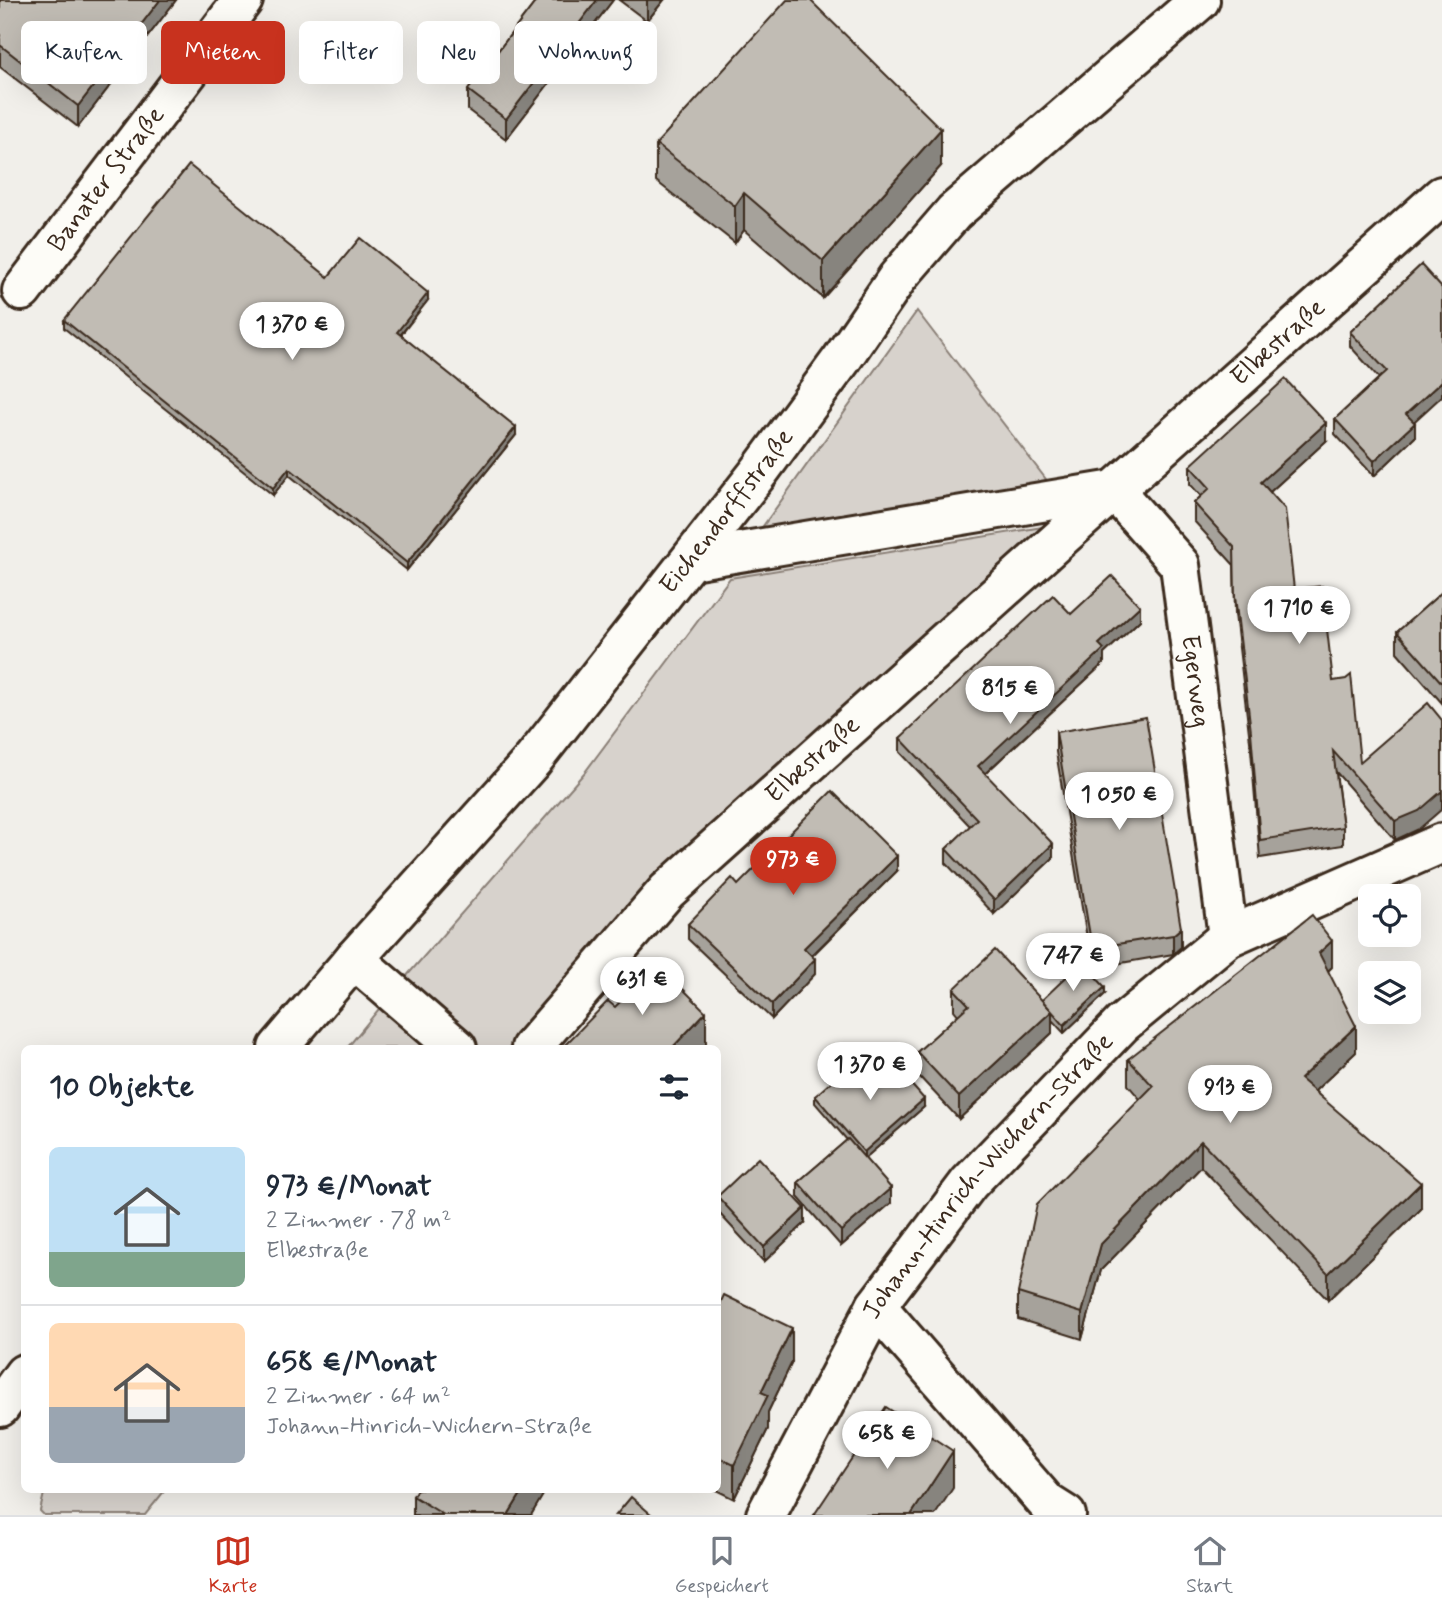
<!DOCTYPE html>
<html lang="de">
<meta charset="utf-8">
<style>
:root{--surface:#fff;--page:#f6f6f7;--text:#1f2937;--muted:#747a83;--line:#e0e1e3;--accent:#c8321e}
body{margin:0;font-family:Mynerve,sans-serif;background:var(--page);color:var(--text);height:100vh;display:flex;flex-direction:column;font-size:26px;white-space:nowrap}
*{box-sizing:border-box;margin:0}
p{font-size:23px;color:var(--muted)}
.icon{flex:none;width:38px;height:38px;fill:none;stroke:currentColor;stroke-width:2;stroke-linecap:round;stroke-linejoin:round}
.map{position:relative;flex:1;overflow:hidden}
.side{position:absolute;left:21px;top:1045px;width:700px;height:448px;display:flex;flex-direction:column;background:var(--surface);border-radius:10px;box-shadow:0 7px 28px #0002}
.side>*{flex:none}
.hud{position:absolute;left:21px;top:21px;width:700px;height:63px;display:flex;gap:14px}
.fabs{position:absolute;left:1358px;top:884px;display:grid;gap:14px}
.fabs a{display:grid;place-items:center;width:63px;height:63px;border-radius:10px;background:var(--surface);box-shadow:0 7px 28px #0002;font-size:35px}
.price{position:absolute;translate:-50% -60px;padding:0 16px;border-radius:24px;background:#fff;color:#222;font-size:23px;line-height:46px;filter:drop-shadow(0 2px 4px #0008)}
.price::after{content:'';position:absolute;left:50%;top:42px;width:21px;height:16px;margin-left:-10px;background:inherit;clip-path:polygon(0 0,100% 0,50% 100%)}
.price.on{background:var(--accent);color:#fff}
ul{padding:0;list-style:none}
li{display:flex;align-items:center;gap:21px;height:175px;padding:0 28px}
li+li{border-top:2px solid var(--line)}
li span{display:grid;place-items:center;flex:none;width:196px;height:140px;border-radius:10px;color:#555}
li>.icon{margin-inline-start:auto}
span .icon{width:84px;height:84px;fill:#fffc;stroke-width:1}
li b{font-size:30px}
h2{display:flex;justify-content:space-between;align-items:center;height:84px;padding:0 28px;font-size:30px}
.chip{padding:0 24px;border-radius:10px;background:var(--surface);box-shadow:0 7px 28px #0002;font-size:24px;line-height:63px}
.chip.on{background:var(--accent);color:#fff}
.tab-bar{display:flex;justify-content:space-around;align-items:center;height:98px;border-top:2px solid var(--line);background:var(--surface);font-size:19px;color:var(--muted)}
.tab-bar a{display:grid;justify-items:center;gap:4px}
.tab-bar .on{color:var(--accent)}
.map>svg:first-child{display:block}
.green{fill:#d7d2cc;stroke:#897e75;stroke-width:2}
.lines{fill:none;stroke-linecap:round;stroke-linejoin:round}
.minor-casing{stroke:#3b2a1e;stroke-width:44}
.minor{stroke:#fdfcf7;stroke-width:38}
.wall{fill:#a6a29b;stroke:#3b2a1e;stroke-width:2}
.shaded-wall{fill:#87847e;stroke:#3b2a1e;stroke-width:2}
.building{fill:#c1bcb4;stroke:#3b2a1e;stroke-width:2}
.labels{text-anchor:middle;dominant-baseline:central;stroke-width:7;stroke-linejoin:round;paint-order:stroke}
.street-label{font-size:26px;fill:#3b2a1e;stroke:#fdfcf7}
</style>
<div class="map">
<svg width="1442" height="1515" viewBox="0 0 1442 1515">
<rect width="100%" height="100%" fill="#f1efea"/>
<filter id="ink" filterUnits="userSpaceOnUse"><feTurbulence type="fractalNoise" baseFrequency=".0143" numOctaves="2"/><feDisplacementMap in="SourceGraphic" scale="14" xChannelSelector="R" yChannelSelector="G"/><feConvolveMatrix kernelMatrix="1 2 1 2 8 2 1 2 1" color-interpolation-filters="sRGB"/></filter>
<g filter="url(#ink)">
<g class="green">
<path d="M917,311L1055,491L753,540Z"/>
<path d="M1067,523L521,1048H471L398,986L585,772L730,578Z"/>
<path d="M387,999L444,1048H347Z"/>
<path d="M45,1489H166L145,1515H44L40,1511Z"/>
</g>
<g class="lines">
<g class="minor-casing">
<g id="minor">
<path id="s1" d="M22,291L243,0"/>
<path id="s2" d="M691,560L1114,490L1180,565L1228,937"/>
<path d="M354,959L457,1048"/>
<path id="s3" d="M278,1048L354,959L533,760L759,472L842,359L898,277L954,212L1200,0"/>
<path id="s4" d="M531,1048L667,891L1442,196"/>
<path d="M876,1306L1047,1503L1066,1515"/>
<path d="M0,1407L24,1374"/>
<path id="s5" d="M766,1515L876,1306L969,1183L1122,1024L1228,937L1442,843"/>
</g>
</g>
<use href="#minor" class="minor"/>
</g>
<g class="wall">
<path d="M0,0H176L78,127L0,67Z"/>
<path d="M537,0H613L506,139L468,110V90Z"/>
<path d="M619,0H664L647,21Z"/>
<path d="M656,144L941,166L823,298L744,230L735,243L656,181Z"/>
<path d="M1421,265L1414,422L1415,437L1374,476L1335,434V419L1379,378L1350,346V332Z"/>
<path d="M328,277L428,300L401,335L516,435L407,570L289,475L273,495L64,328V320Z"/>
<path d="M1326,441L1270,492L1294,589L1333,681L1360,762L1419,829L1395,840L1336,772L1343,827V845L1260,858L1251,750L1235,614L1234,565L1194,521V503L1201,496L1190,484V466Z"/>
<path d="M1442,592V703L1397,652V632Z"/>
<path d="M1071,614L1140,620L1104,654V663L985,774L1053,858L994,914L946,863V849L970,826L900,752V738Z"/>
<path d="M1056,732L1181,947L1173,954L1092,968L1056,752Z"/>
<path d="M897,871L812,956L815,974L772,1019L688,939V924L738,885Z"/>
<path d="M1332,967L1328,971L1356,1052L1315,1091L1421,1209L1328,1300L1201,1167L1101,1270L1082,1339L1018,1319V1293L1140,1099L1128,1085V1059Z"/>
<path d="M954,989L1042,1000L1105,994L1064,1033L1052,1020V1033L959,1119L917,1074V1052L958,1015L954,1010Z"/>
<path d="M858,1080L924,1107L865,1158L891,1203L841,1246L798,1197V1182L847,1140L815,1103V1096Z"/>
<path d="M718,1196L805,1223L764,1262L718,1212Z"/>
<path d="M718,1308L792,1362L768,1412V1429L734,1499L714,1489H718Z"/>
<path d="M546,1489L531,1515H413V1496Z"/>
</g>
<g class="shaded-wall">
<path d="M160,0H176L78,127V106Z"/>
<path d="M597,0H613L506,139V119Z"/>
<path d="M648,0H664L647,21V1Z"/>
<path d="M941,129V166L823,298V261Z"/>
<path d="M744,193V230L735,243V206Z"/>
<path d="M428,293V300L397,339V332Z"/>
<path d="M1442,381V396L1406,429V414Z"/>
<path d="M1326,423V441L1261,500V482Z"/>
<path d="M1415,423V437L1374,476V461Z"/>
<path d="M516,427V435L407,570V563Z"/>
<path d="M289,468V475L273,495V488Z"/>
<path d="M1140,606V620L1104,654V663L978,780V766L1099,644Z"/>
<path d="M1442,791V809L1419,829L1395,840V821Z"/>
<path d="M1053,844V858L994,914V900Z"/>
<path d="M897,856V871L804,963V948Z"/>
<path d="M1181,928V947L1173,954V935Z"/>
<path d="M1332,941V967L1319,979V953Z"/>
<path d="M815,959V974L772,1019V1004Z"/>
<path d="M1105,987V994L1064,1033V1025Z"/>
<path d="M1052,1011V1033L959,1119V1097Z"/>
<path d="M706,1012V1045L704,1048H672Z"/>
<path d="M1356,1026V1052L1300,1105V1079Z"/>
<path d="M924,1099V1107L864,1159V1152Z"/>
<path d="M1201,1141V1167L1101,1270L1082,1339V1313L1101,1244Z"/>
<path d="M1421,1183V1209L1328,1300V1274Z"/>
<path d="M891,1188V1203L841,1246V1231Z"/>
<path d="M805,1208V1223L764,1262V1247Z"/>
<path d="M792,1328V1362L768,1412V1429L734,1499V1465L761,1392Z"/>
<path d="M953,1451V1488L935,1515H911Z"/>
<path d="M524,1489H546V1490L531,1515H508Z"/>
</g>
<g class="building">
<path d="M0,0H160L78,106L0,45Z"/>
<path d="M537,0H597L506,119L468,90Z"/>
<path d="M787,0H810L941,129L823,261L744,193L735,206L656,144Z"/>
<path d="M189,165L328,277L360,238L428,293L397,332L516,427L407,563L289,468L273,488L64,320Z"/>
<path d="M1421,265L1442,288V381L1406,414L1415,423L1374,461L1335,419L1387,371L1350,332Z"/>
<path d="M1285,379L1326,423L1261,482L1285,509L1294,589L1322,586L1333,681L1346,679L1351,675L1360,762L1428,703L1442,720V791L1419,811L1395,821L1333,751L1343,827L1260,840L1251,732L1235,596L1234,547L1194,503L1210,488L1190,466Z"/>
<path d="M1112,576L1140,606L1099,644L1104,649L978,766L1053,844L994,900L946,849L977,819L900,738L1053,595L1071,614Z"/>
<path d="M1442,592V683L1397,632Z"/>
<path d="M1146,717L1181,928L1173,935L1092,948L1056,732Z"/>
<path d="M832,791L897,856L804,948L815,959L772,1004L688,924L732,878L738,885Z"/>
<path d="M1312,915L1332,941L1319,953L1356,1026L1300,1079L1421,1183L1328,1274L1201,1141L1101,1244L1082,1313L1018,1293L1037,1204L1153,1086L1128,1059Z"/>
<path d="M995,950L1052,1011L959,1097L917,1052L969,1005L954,989Z"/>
<path d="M1082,962L1105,987L1064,1025L1042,1000Z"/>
<path d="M658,964L706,1012L672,1048H562L608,1001L615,1007Z"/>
<path d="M886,1056L924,1099L864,1152L815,1096L847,1068L858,1080Z"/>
<path d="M848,1139L891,1188L841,1231L798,1182Z"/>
<path d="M758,1158L805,1208L764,1247L718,1197V1196Z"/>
<path d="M724,1295L792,1328L761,1392L768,1395L734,1465L718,1457V1308Z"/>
<path d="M886,1407L953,1451L911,1515H814Z"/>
<path d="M417,1489H524L508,1515H444L413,1496Z"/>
<path d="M631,1497L652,1515H616Z"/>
</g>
</g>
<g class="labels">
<g class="street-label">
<text stroke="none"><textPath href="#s1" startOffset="140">Banater Straße</textPath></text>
<text stroke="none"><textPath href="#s4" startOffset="1029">Elbestraße</textPath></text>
<text stroke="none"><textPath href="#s3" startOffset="700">Eichendorffstraße</textPath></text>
<text stroke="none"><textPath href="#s2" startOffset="646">Egerweg</textPath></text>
<text stroke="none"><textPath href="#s4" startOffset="404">Elbestraße</textPath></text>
<text stroke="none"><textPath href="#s5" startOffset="408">Johann-Hinrich-Wichern-Straße</textPath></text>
</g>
</g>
</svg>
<div class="fabs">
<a><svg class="icon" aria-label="locate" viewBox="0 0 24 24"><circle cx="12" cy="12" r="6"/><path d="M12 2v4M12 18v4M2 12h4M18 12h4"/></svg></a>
<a><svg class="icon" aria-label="layers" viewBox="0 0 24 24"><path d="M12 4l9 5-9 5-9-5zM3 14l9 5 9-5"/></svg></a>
</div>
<b class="price" style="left:292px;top:362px">1 370 €</b>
<b class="price" style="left:1299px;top:646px">1 710 €</b>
<b class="price" style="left:1010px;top:726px">815 €</b>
<b class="price" style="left:1119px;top:832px">1 050 €</b>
<b class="price on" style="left:793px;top:897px">973 €</b>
<b class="price" style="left:1073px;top:993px">747 €</b>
<b class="price" style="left:642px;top:1017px">631 €</b>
<b class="price" style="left:870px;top:1102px">1 370 €</b>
<b class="price" style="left:1230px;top:1125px">913 €</b>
<b class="price" style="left:887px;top:1471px">658 €</b>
<div class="hud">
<a class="chip">Kaufen</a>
<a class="chip on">Mieten</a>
<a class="chip">Filter</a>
<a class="chip">Neu</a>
<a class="chip">Wohnung</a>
</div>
<section class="side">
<h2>10 Objekte<svg class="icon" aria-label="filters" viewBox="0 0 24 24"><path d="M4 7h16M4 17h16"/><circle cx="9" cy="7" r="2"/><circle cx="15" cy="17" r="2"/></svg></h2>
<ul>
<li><span style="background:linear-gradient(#bfe0f5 75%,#7fa58c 0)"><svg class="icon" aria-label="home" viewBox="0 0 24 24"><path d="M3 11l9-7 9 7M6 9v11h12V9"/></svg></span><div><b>973 €/Monat</b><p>2 Zimmer · 78 m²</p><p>Elbestraße</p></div></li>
<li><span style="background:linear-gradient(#ffd9b3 60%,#9aa5b1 0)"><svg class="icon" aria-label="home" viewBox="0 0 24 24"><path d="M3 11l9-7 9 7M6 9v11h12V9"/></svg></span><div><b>658 €/Monat</b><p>2 Zimmer · 64 m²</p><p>Johann-Hinrich-Wichern-Straße</p></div></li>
</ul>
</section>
</div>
<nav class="tab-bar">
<a class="on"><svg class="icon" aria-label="map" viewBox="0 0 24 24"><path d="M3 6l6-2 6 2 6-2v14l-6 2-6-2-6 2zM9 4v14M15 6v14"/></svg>Karte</a>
<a><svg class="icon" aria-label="saved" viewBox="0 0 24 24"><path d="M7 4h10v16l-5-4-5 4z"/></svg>Gespeichert</a>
<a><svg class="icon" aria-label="home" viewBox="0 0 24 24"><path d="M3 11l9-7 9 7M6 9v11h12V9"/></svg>Start</a>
</nav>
